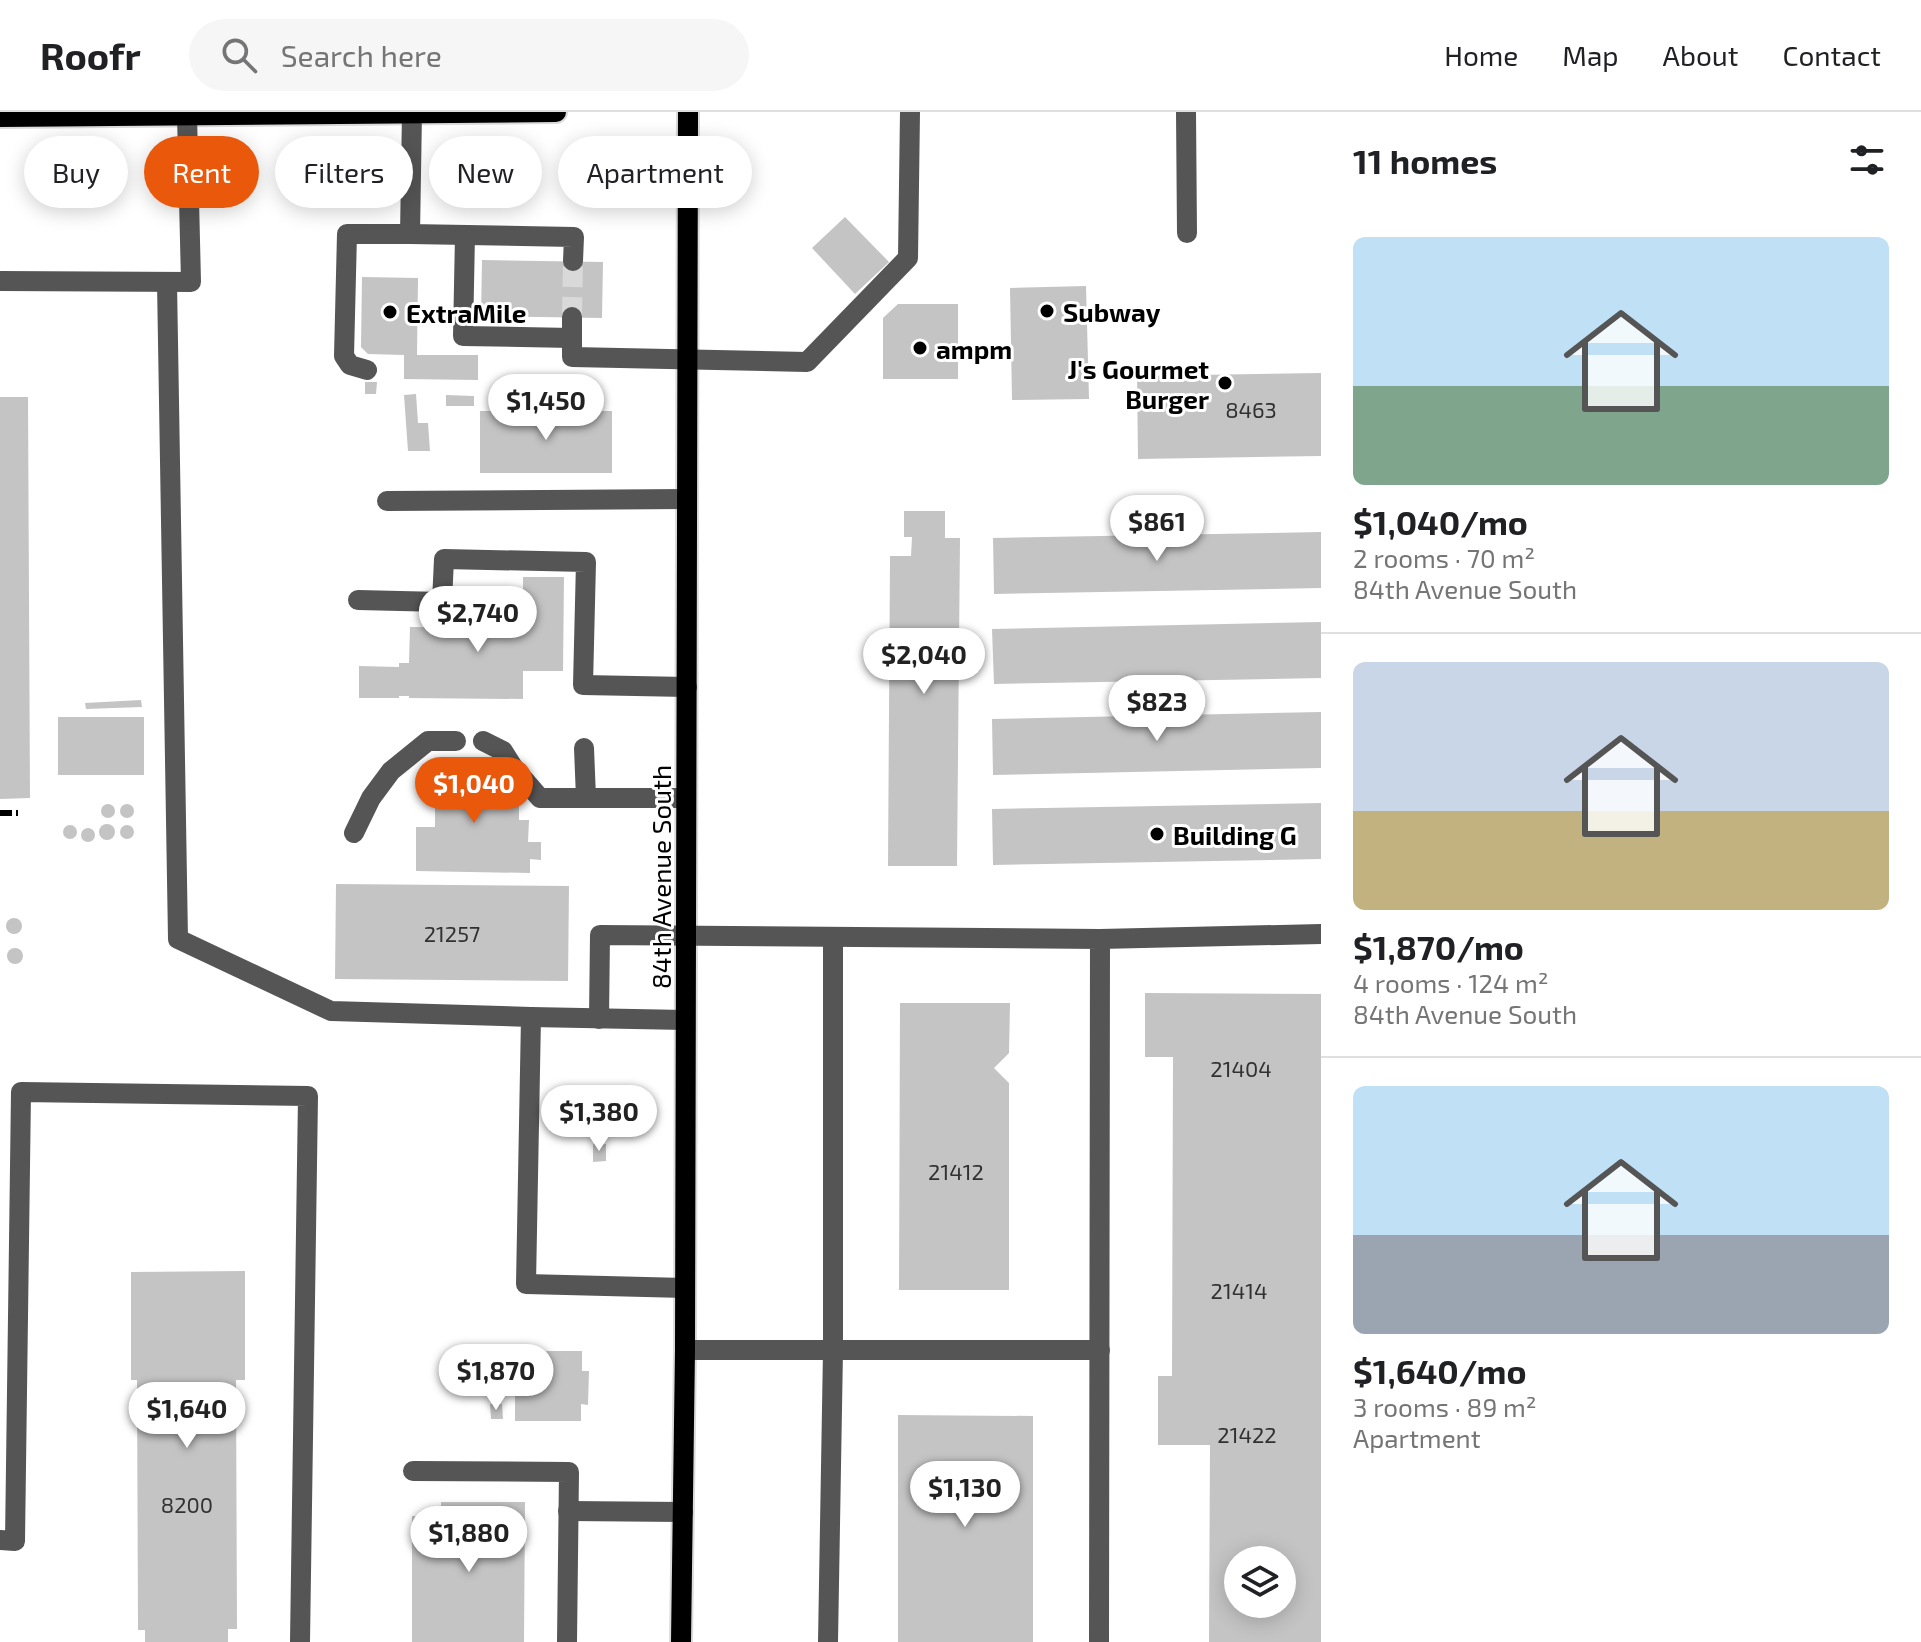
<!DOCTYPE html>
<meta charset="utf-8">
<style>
:root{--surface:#fff;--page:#f6f6f6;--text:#202124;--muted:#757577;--line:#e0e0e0;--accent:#ea580c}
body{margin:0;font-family:"Exo 2",sans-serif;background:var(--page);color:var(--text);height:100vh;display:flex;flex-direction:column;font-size:30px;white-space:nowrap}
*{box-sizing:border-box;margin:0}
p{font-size:26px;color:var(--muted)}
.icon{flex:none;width:44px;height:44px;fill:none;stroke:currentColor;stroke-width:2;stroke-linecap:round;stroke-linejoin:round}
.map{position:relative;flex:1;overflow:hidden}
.side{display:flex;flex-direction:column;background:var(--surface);width:600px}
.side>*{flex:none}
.hud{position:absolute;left:24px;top:24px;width:760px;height:72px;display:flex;gap:16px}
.tools{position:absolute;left:1224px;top:1434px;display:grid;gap:16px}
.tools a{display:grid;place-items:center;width:72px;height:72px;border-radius:50%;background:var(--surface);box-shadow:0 4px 20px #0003;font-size:40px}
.price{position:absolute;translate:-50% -68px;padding:0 18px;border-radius:28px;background:#fff;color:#222;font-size:26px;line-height:52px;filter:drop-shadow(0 2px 4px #0008)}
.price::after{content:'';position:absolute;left:50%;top:48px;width:24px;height:18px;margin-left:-12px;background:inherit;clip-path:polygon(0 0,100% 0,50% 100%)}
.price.active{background:var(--accent);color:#fff}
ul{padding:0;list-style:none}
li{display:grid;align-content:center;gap:16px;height:424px;padding:0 32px}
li+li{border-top:2px solid var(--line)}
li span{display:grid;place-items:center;height:248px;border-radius:12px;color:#555}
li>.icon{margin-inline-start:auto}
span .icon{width:144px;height:144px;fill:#fffc;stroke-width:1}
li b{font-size:34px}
h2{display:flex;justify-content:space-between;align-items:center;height:96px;padding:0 32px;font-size:34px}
.tag{padding:0 28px;border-radius:36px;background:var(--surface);box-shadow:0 4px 20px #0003;font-size:28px;line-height:72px}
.tag.active{background:var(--accent);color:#fff}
header{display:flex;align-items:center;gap:48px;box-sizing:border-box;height:112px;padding:0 40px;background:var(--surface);border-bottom:2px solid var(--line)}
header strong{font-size:38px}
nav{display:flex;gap:44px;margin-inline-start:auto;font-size:28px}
.search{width:560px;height:72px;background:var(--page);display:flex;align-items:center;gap:20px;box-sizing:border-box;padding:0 28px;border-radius:44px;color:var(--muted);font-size:30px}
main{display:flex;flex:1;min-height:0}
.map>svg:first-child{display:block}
.building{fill:#c4c4c4;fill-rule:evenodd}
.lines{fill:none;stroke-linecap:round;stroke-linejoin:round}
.minor-tunnel{stroke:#d9d9d9;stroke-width:20;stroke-dasharray:20 10;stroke-linecap:butt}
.major-casing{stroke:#dbdbdb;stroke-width:24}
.minor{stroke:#555;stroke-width:20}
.major{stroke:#000;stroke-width:20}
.rail{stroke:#000;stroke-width:6;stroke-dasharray:12 4 2 4;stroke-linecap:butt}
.poi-dot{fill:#000;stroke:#fff;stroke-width:3}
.labels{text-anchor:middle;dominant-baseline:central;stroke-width:6;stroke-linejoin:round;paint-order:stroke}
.number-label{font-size:22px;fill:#313131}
.poi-label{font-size:26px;font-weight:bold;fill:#000;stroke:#fff;text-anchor:start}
.street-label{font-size:26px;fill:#000;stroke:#fff}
</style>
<header>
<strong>Roofr</strong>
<div class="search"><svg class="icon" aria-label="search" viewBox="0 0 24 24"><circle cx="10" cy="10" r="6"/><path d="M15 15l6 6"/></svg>Search here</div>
<nav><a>Home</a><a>Map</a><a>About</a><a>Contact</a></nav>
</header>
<main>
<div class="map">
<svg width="1321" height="1530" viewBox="0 0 1321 1530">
<rect width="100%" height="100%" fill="#fff"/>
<g class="building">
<path d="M845,105L889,150L855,182L812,136Z"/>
<path d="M482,148L603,150L602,206L481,204Z"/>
<path d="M362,165L418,166L417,243H478V268L404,267V243L368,242L361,235Z"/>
<path d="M1086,174L1089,287L1012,288L1010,176Z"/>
<path d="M898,192H958V267H883V206Z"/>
<path d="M1321,261V344L1138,347L1137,264Z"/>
<path d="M365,270H377L376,282H365Z"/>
<path d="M416,282L418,311H428L430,339H408L404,283Z"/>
<path d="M446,283L474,284V294H446Z"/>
<path d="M0,285H28L30,686L0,687Z"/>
<rect x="480" y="299" width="132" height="62"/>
<path d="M904,399H945V426H960L957,754H888L890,444H911L912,425H904Z"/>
<path d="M1321,420V476L994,482L993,426Z"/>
<path d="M523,465H564L563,559H523V587L409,586V584H399V586H359V554L399,555V551H409L410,515L523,516Z"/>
<path d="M1321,510V566L994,572L992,517Z"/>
<path d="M141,588L142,595L86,597L85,591Z"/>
<path d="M1321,600V656L993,663L992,607Z"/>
<rect x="58" y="605" width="86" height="58"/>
<path d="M462,646H498V661H500V694H502V689H519V708H529L528,730H541V748L530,747V761L416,759V715H435V683L423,682L424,662H461Z"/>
<path d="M1321,691V747L993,753L992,697Z"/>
<circle cx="127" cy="699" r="7"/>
<circle cx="108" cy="699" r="7"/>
<circle cx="107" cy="720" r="8"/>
<circle cx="70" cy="720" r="7"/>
<circle cx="127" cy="720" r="7"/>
<circle cx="88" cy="723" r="7"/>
<path d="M336,772L569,774L568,869L335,867Z"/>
<circle cx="14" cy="814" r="8"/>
<circle cx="15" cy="844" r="8"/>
<path d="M1145,881L1321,882V1530H1209L1210,1333H1158V1264H1172L1173,945H1145ZM1238,1448H1282V1492H1238Z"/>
<path d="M900,891H1010L1009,941L994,956L1009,971V1178H899Z"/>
<path d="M593,1032H606V1049L593,1050Z"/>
<path d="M245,1159V1268H236L237,1517H228V1530H145V1518H138L137,1268H131V1160Z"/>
<path d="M515,1239H582V1259H589L588,1293L581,1292V1309H515V1270H507V1257H515Z"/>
<path d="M490,1292H502L503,1307H491Z"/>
<path d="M898,1303L1033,1304V1530H898Z"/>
<path d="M441,1390H525L524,1530H412V1404H441Z"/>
</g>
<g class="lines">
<path class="minor-tunnel" d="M572,205L573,149"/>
<g class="major-casing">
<g id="major">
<path d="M0,5L556,0"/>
<path d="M681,1530L685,1238L688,0"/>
</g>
</g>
<g class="minor">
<path d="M1186,0L1187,121"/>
<path d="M412,1L410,122L574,125L573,149"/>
<path d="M465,123L463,224L572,226"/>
<path d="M0,169L191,170L187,3"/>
<path d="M167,170L178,827L331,899L531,905L526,1172L685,1176"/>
<path d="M572,205V245L807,250L908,146L910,0"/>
<path d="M367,258L350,253L344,244L347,122H410"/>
<path d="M387,389L687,387"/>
<path d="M358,488L442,490L444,447L586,450L583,573L687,575"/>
<path d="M483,629L503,639L513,655L540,686H686"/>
<path d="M584,636L586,686"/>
<path d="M354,721L371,686L391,659L428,629H456"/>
<path d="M1100,827L1321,822"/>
<path d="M531,905L685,908"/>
<path d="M599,907L600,823L1100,827L1099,1530"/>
<path d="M685,1238H1100"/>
<path d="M413,1359L569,1360L567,1530"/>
<path d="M568,1399L683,1400"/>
<path d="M0,1428L15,1429L21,980L308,984L300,1530"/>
<path d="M828,1530L833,1238V826"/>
</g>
<use href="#major" class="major"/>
<path class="rail" d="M0,701H19"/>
</g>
<g class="poi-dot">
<circle cx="1047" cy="199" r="8"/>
<circle cx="390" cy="200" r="8"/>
<circle cx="920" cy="236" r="8"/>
<circle cx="1225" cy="271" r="8"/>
<circle cx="1157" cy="722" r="8"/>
</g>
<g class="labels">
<g class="number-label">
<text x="1251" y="297">8463</text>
<text x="452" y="821">21257</text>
<text x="1241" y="956">21404</text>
<text x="956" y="1059">21412</text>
<text x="1239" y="1178">21414</text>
<text x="1247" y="1322">21422</text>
<text x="187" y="1392">8200</text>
</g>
<g class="poi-label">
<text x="1063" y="199">Subway</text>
<text x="406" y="200">ExtraMile</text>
<text x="936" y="236">ampm</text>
<text x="1209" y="256" text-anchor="end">J's Gourmet<tspan x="1209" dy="30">Burger</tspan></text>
<text x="1173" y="722">Building G</text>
</g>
<g class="street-label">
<text transform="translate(660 765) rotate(-90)">84th Avenue South</text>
</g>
</g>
</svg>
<div class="tools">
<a><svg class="icon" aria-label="layers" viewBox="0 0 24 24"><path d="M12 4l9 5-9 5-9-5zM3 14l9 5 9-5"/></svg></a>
</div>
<b class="price" style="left:546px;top:330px">$1,450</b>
<b class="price" style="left:1157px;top:451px">$861</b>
<b class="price" style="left:478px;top:542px">$2,740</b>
<b class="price" style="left:924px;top:584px">$2,040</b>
<b class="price" style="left:1157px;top:631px">$823</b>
<b class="price active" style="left:474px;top:713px">$1,040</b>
<b class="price" style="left:599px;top:1041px">$1,380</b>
<b class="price" style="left:496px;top:1300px">$1,870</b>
<b class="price" style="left:187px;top:1338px">$1,640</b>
<b class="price" style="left:965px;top:1417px">$1,130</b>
<b class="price" style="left:469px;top:1462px">$1,880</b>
<div class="hud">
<a class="tag">Buy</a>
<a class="tag active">Rent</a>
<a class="tag">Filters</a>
<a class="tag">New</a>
<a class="tag">Apartment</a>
</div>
</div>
<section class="side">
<h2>11 homes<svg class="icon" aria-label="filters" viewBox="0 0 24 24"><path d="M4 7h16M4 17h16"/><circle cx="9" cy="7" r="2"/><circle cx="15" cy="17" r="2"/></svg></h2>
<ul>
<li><span style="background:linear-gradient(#bfe0f5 60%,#7fa58c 0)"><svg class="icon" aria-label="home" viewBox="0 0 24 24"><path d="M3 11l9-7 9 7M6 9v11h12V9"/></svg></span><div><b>$1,040/mo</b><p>2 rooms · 70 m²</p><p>84th Avenue South</p></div></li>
<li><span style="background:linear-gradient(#c9d6e8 60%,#c2b280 0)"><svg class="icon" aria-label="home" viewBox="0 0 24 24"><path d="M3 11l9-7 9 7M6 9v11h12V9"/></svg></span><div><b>$1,870/mo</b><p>4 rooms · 124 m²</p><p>84th Avenue South</p></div></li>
<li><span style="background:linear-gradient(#bfe0f5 60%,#9aa5b1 0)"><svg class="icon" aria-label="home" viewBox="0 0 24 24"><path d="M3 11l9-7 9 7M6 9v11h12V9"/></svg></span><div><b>$1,640/mo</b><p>3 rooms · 89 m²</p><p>Apartment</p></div></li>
</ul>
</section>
</main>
